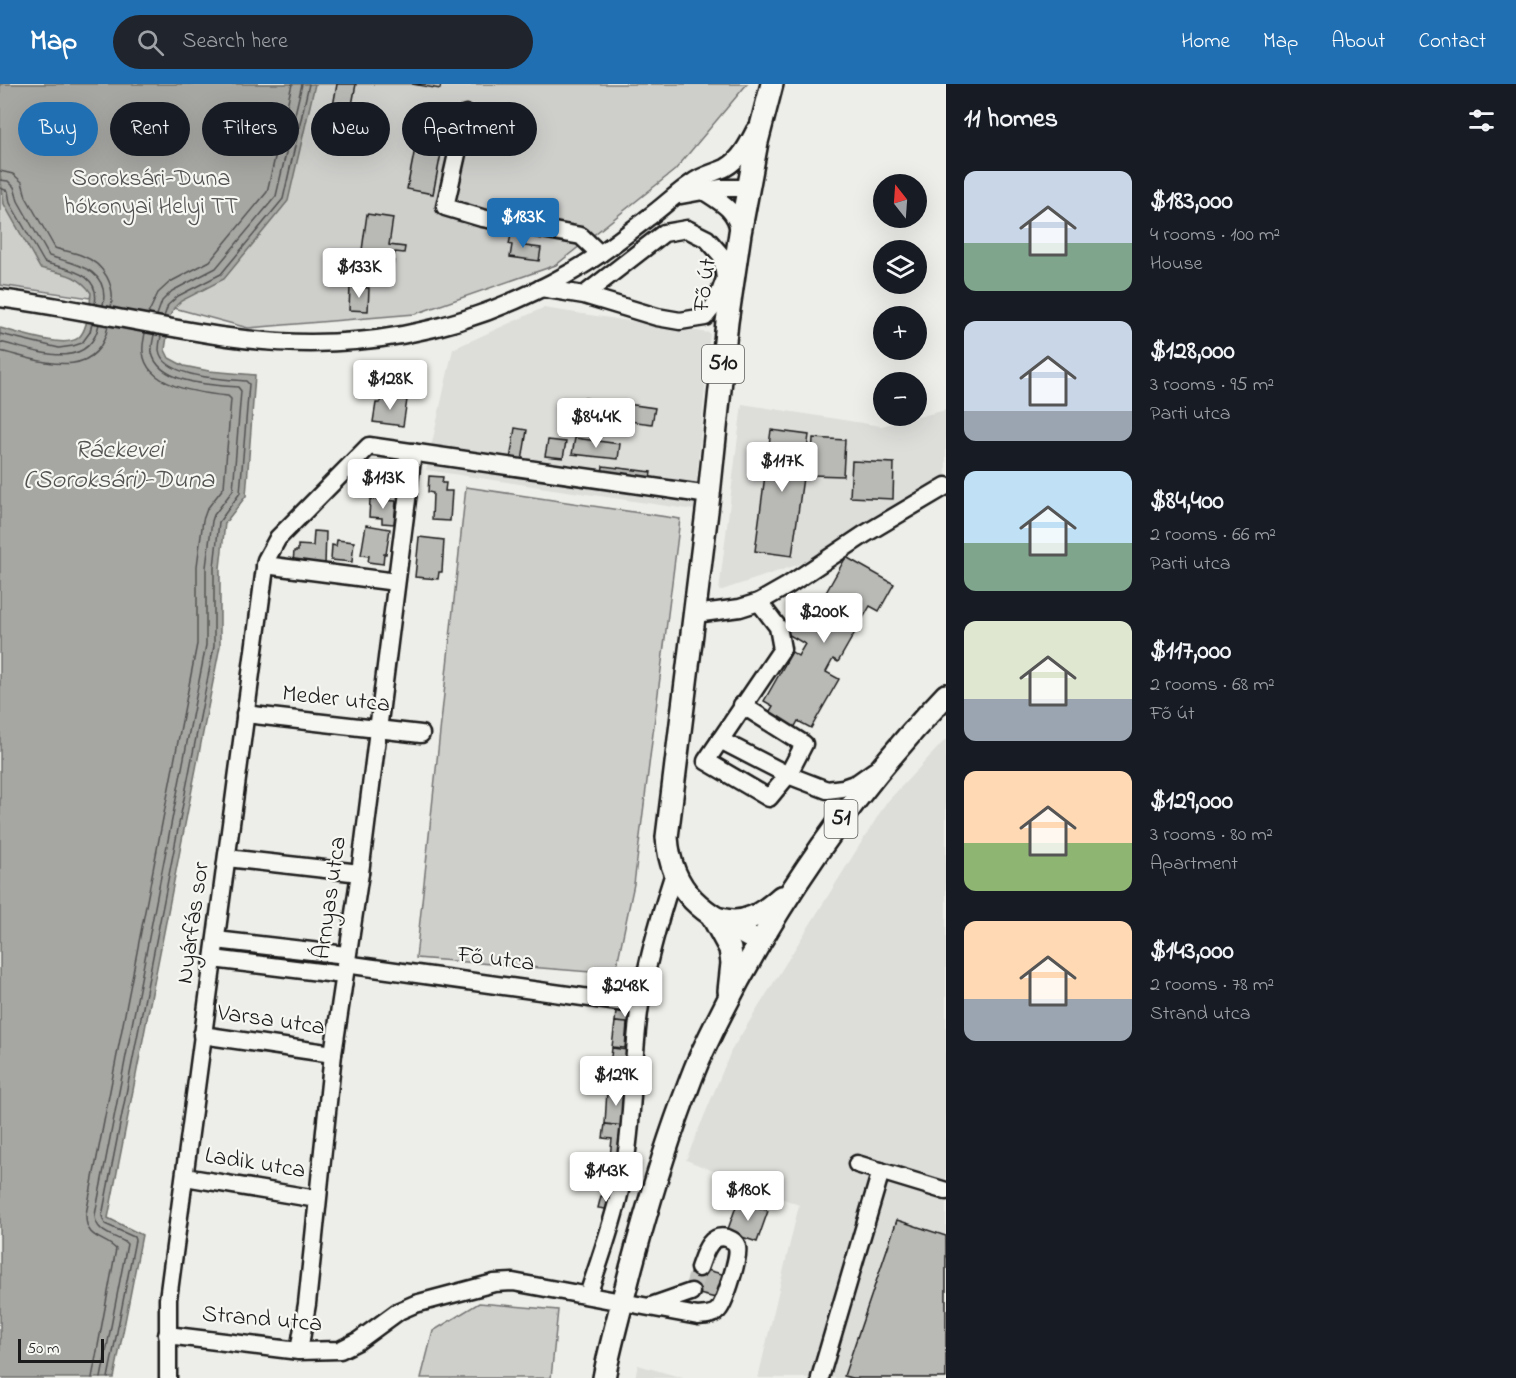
<!DOCTYPE html>
<meta charset="utf-8">
<style>
:root{--surface:#171b24;--page:#20242c;--text:#f1f3f6;--muted:#9ea1a6;--accent:#1f6fb2}
body{margin:0;font-family:"Indie Flower",sans-serif;background:var(--page);color:var(--text);height:100vh;display:flex;flex-direction:column;font-size:22px;white-space:nowrap}
*{box-sizing:border-box;margin:0}
p{font-size:20px;color:var(--muted)}
.icon{flex:none;width:33px;height:33px;fill:none;stroke:currentColor;stroke-width:2;stroke-linecap:round;stroke-linejoin:round}
.map{position:relative;flex:1;overflow:hidden}
.side{display:flex;flex-direction:column;background:var(--surface);width:570px}
.side>*{flex:none}
.hud{position:absolute;left:18px;top:18px;width:570px;height:54px;display:flex;gap:12px}
.needle{width:39px;rotate:343deg}
.buttons{position:absolute;left:873px;top:90px;display:grid;gap:12px}
.buttons a{display:grid;place-items:center;width:54px;height:54px;border-radius:50%;background:var(--surface);box-shadow:0 6px 24px #0002;font-size:30px}
.scale{position:absolute;left:18px;bottom:15px;width:86px;box-sizing:border-box;padding-left:6px;border:3px solid #1c1c1c;border-top:0;font-size:16px;line-height:21px;white-space:nowrap;color:#1c1c1c;-webkit-text-stroke:4px #f6f6f2;paint-order:stroke}
.price{position:absolute;translate:-50% -51px;padding:0 14px;border-radius:6px;background:#fff;color:#222;font-size:20px;line-height:39px;filter:drop-shadow(0 2px 3px #0008)}
.price::after{content:'';position:absolute;left:50%;top:36px;width:18px;height:14px;margin-left:-9px;background:inherit;clip-path:polygon(0 0,100% 0,50% 100%)}
.price.on{background:var(--accent);color:#fff}
ul{padding:0;list-style:none}
li{display:flex;align-items:center;gap:18px;height:150px;padding:0 18px}
li span{display:grid;place-items:center;flex:none;width:168px;height:120px;border-radius:12px;color:#555}
li>.icon{margin-inline-start:auto}
span .icon{width:72px;height:72px;fill:#fffc;stroke-width:1}
li b{font-size:26px}
h2{display:flex;justify-content:space-between;align-items:center;height:72px;padding:0 18px;font-size:26px}
.chip{padding:0 21px;border-radius:27px;background:var(--surface);box-shadow:0 6px 24px #0002;font-size:21px;line-height:54px}
.chip.on{background:var(--accent);color:#fff}
header{display:flex;align-items:center;gap:36px;box-sizing:border-box;height:84px;padding:0 30px;background:var(--accent);color:#fff}
header strong{font-size:28px}
nav{display:flex;gap:33px;margin-inline-start:auto;font-size:21px}
.search{width:420px;height:54px;background:var(--page);display:flex;align-items:center;gap:15px;box-sizing:border-box;padding:0 21px;border-radius:33px;color:var(--muted);font-size:22px}
main{display:flex;flex:1;min-height:0}
.map>svg:first-child{display:block}
.built{fill:#ddddda}
.green{fill:#cececb;stroke:#757574;stroke-width:1.5}
.water{fill:#a6a6a3;stroke:#6f6f6d;stroke-width:1.5}
.lines{fill:none;stroke-linecap:round;stroke-linejoin:round}
.shore{stroke:#535352;stroke-width:1.5}
.building{fill:#b9b9b6;stroke:#1c1c1c;stroke-width:1.5}
.minor-tunnel{stroke:#c3c3c0;stroke-width:16;stroke-dasharray:16 8;stroke-linecap:butt}
.minor-casing{stroke:#1c1c1c;stroke-width:21}
.major-casing{stroke:#1c1c1c;stroke-width:26}
.minor{stroke:#f6f6f2;stroke-width:16}
.major{stroke:#f6f6f2;stroke-width:21}
.labels{text-anchor:middle;dominant-baseline:central;stroke-width:4.5;stroke-linejoin:round;paint-order:stroke}
.shield{fill:#f6f6f2;stroke:#5d5d5c;stroke-width:1.5}
.shield-label{font-size:22px;font-weight:bold;fill:#1c1c1c}
.park-label{font-size:24px;fill:#515151;stroke:#f6f6f2}
.street-label{font-size:24px;fill:#1c1c1c;stroke:#f6f6f2}
.water-label{font-size:26px;font-style:italic;fill:#535352;stroke:#f6f6f2}
</style>
<header>
<strong>Map</strong>
<div class="search"><svg class="icon" aria-label="search" viewBox="0 0 24 24"><circle cx="10" cy="10" r="6"/><path d="M15 15l6 6"/></svg>Search here</div>
<nav><a>Home</a><a>Map</a><a>About</a><a>Contact</a></nav>
</header>
<main>
<div class="map">
<svg width="946" height="1294" viewBox="0 0 946 1294">
<rect width="100%" height="100%" fill="#edede9"/>
<filter id="ink" filterUnits="userSpaceOnUse"><feTurbulence type="fractalNoise" baseFrequency=".0167" numOctaves="2"/><feDisplacementMap in="SourceGraphic" scale="12" xChannelSelector="R" yChannelSelector="G"/><feConvolveMatrix kernelMatrix="1 2 1 2 8 2 1 2 1" color-interpolation-filters="sRGB"/></filter>
<g filter="url(#ink)">
<g class="built">
<path d="M543,224L710,249L694,426L426,386L453,265Z"/>
<path d="M742,320L881,342L946,326V395L915,410L800,480L719,507Z"/>
<path d="M946,655V1294H758L799,1121L686,1076L731,967L886,719Z"/>
<path d="M638,1281L683,1294H635Z"/>
</g>
<g class="green">
<path d="M0,0H747L675,86L556,181L415,230L248,244L174,224L91,210L90,214L0,201Z"/>
<path d="M466,403L680,435L634,800L615,890L416,874Z"/>
<path d="M479,1219L558,1226L551,1294H421L433,1247Z"/>
</g>
<path class="water" d="M0,0H315L288,117L224,195L181,217L174,224L170,232L165,266L169,274L184,282L209,287L255,291L246,412L225,439L220,484V562L108,1134L142,1151L114,1294H0V244C17,248 64,265 78,254C88,247 90,221 91,209C79,190 60,189 40,184L4,120L0,89Z"/>
<g class="lines">
<g class="shore">
<path d="M0,87L13,90L22,98L26,113L55,164C64,167 74,168 83,172C104,180 116,202 111,223"/>
<path d="M0,96L8,97L14,103L18,117L49,172C74,180 110,184 103,221"/>
<path d="M0,104L8,107L10,119L44,178C65,186 101,187 95,220"/>
<path d="M148,230L158,209L170,198L210,177L267,108L292,0"/>
<path d="M157,231L162,217L172,207L216,184L276,112L302,0"/>
<path d="M164,233L168,221L178,212L221,190L283,115L309,0"/>
<path d="M0,250L59,264L73,262L82,259L90,248L92,239"/>
<path d="M0,258C33,266 89,290 99,240"/>
<path d="M0,267C39,276 97,300 108,242"/>
<path d="M92,1294L116,1165C104,1152 85,1156 86,1130L197,560V482L203,436L207,425L224,403L231,315L228,312C201,309 146,304 143,268C142,262 144,255 145,249"/>
<path d="M101,1294L127,1160L125,1158C112,1151 95,1148 95,1131L206,561V483L212,437L214,431L233,406L241,307L238,303C213,301 159,300 152,269C151,263 153,256 154,251"/>
<path d="M108,1294L135,1156L134,1153L105,1140L102,1132L214,562V483L219,438L240,409L249,300L246,297C226,295 163,294 159,266C159,262 160,256 161,252"/>
</g>
</g>
<g class="building">
<path d="M337,0H356L348,42L330,39Z"/>
<path d="M412,0H441L440,5Z"/>
<path d="M423,24L449,29L433,110L407,105Z"/>
<path d="M367,130L393,134L389,161L405,163L404,169L395,168L392,193L359,188Z"/>
<path d="M511,151L526,153L525,162L541,164L539,177L510,173L512,161L509,160Z"/>
<path d="M350,203L369,204L368,227L349,226Z"/>
<path d="M381,312L407,316L403,342L373,338L376,319H380Z"/>
<path d="M584,314L655,324L652,340L582,331Z"/>
<path d="M515,344L527,346L522,377L510,376Z"/>
<path d="M771,346L809,351L792,472L755,467Z"/>
<path d="M575,354L620,360L618,375L572,370Z"/>
<path d="M813,354L845,356L843,392L811,391Z"/>
<path d="M548,356L566,358L563,374L545,372Z"/>
<path d="M852,377L894,379L893,415L850,413Z"/>
<path d="M603,382L651,388L650,395L602,390Z"/>
<path d="M429,392L443,393L442,399H446L445,407H452L450,437L432,436L433,409L428,408Z"/>
<path d="M370,415L396,417L394,440L382,439V434L369,433Z"/>
<path d="M366,441L390,445L386,470H384L383,480L368,478L369,472L361,471Z"/>
<path d="M314,447L326,448L325,481L293,479L294,467H298V461L313,462Z"/>
<path d="M419,453L444,456L442,488H439L438,495L415,493Z"/>
<path d="M337,456L354,458L352,478L331,476L332,461L336,462Z"/>
<path d="M846,473L894,500L879,527L870,522L838,578L833,575L826,588L839,595L811,644L798,637L793,646L767,632L773,622L764,617L792,568L798,572L805,560L786,549L794,535L807,542Z"/>
<path d="M616,927L636,930L634,941L615,938Z"/>
<path d="M615,938L627,939L625,964L612,963Z"/>
<path d="M612,964L627,966L625,987L632,988L629,1008L607,1006Z"/>
<path d="M607,1006L629,1008L623,1042L605,1040Z"/>
<path d="M605,1040L623,1042L620,1073H610L612,1055L603,1054Z"/>
<path d="M601,1112L614,1115L612,1126L598,1124Z"/>
<path d="M738,1117L768,1127L757,1158L727,1148Z"/>
<path d="M897,1136L946,1152V1294H852L844,1292Z"/>
<path d="M692,1182L722,1190L716,1214L686,1207Z"/>
</g>
<g class="lines">
<path class="minor-tunnel" d="M691,1208L699,1184"/>
<g class="minor-casing">
<g id="minor">
<path d="M466,30L445,123L482,134L581,152L600,170"/>
<path d="M702,106C720,118 736,125 739,147"/>
<path d="M681,111L720,104H748"/>
<path d="M541,204L584,211L664,149L687,145L707,155L722,172L725,195L716,219L705,233L680,237L657,233L584,211"/>
<path d="M0,214C76,224 151,242 228,253C350,270 460,251 568,190C597,174 623,153 649,133C664,122 677,109 692,99C702,91 714,89 725,84C740,76 748,60 755,46"/>
<path d="M265,481L396,498"/>
<path d="M695,530L740,524L759,518L787,502L865,450L946,402"/>
<path d="M742,621L804,660L788,691L769,714L706,677L782,565L778,543L759,518"/>
<path d="M245,630L421,650"/>
<path d="M720,656L788,691L827,706L843,704L857,699L874,687"/>
<path d="M227,774L360,789"/>
<path d="M216,856L346,871"/>
<path d="M213,875L344,891"/>
<path d="M345,880L640,921"/>
<path d="M202,951L333,970"/>
<path d="M857,1080L946,1107"/>
<path d="M185,1093L317,1115"/>
<path d="M588,1211C600,1175 613,1140 621,1102C634,1043 631,981 640,921C647,876 660,832 674,789"/>
<path d="M651,1222L691,1208"/>
<path d="M167,1251L299,1267L340,1266L358,1257L399,1227L415,1220L494,1199L513,1198L698,1232C706,1231 714,1232 719,1225C725,1217 740,1172 737,1163C736,1158 732,1156 727,1154C709,1149 704,1171 699,1184"/>
<path d="M299,1267L307,1220L333,970L360,789L413,368"/>
<path d="M168,1294V1215L266,476L278,454L369,362L709,411"/>
<path d="M820,1294L881,1087"/>
</g>
</g>
<g class="major-casing">
<g id="major">
<path d="M712,832L730,865L732,879L729,907"/>
<path d="M721,835C745,842 763,829 781,813"/>
<path d="M759,858C711,832 671,815 667,753L709,411L727,238L740,149L757,58L772,0"/>
<path d="M604,1294C611,1257 622,1220 631,1184C646,1128 662,1073 682,1019C688,1004 693,988 700,973C762,840 845,717 946,611"/>
</g>
</g>
<use href="#minor" class="minor"/>
<use href="#major" class="major"/>
</g>
</g>
<g class="labels">
<g class="shield">
<rect x="702" y="261" width="42" height="38" rx="4.5"/>
<rect x="824.5" y="716" width="33" height="38" rx="4.5"/>
</g>
<g class="shield-label">
<text x="723" y="280">510</text>
<text x="841" y="735">51</text>
</g>
<g class="park-label">
<text x="151" y="95">Soroksári-Duna<tspan x="151" dy="28">hókonyai Helyi TT</tspan></text>
</g>
<g class="street-label">
<text transform="translate(706 201) rotate(-82)">Fő út</text>
<text transform="translate(336 616) rotate(6)">Meder utca</text>
<text transform="translate(331 814) rotate(-82)">Árnyas utca</text>
<text transform="translate(194 839) rotate(-82)">Nyárfás sor</text>
<text transform="translate(496 876) rotate(7)">Fő utca</text>
<text transform="translate(271 937) rotate(8)">Varsa utca</text>
<text transform="translate(255 1080) rotate(9)">Ladik utca</text>
<text transform="translate(262 1236) rotate(5)">Strand utca</text>
</g>
<g class="water-label">
<text x="119" y="367">Ráckevei<tspan x="119" dy="30">(Soroksári)-Duna</tspan></text>
</g>
</g>
</svg>
<div class="buttons">
<a><svg class="needle" viewBox="-14 -14 28 28"><path d="M0-13l5 13h-10z" fill="#e53935"/><path d="M0 13l5-13h-10z" fill="#9ea1a6"/></svg></a>
<a><svg class="icon" aria-label="layers" viewBox="0 0 24 24"><path d="M12 4l9 5-9 5-9-5zM3 14l9 5 9-5"/></svg></a>
<a>+</a>
<a>−</a>
</div>
<div class="scale">50 m</div>
<b class="price on" style="left:523px;top:165px">$183K</b>
<b class="price" style="left:359px;top:215px">$133K</b>
<b class="price" style="left:390px;top:327px">$128K</b>
<b class="price" style="left:596px;top:365px">$84.4K</b>
<b class="price" style="left:782px;top:409px">$117K</b>
<b class="price" style="left:383px;top:426px">$113K</b>
<b class="price" style="left:824px;top:560px">$200K</b>
<b class="price" style="left:625px;top:934px">$248K</b>
<b class="price" style="left:616px;top:1023px">$129K</b>
<b class="price" style="left:606px;top:1119px">$143K</b>
<b class="price" style="left:748px;top:1138px">$180K</b>
<div class="hud">
<a class="chip on">Buy</a>
<a class="chip">Rent</a>
<a class="chip">Filters</a>
<a class="chip">New</a>
<a class="chip">Apartment</a>
</div>
</div>
<section class="side">
<h2>11 homes<svg class="icon" aria-label="filters" viewBox="0 0 24 24"><path d="M4 7h16M4 17h16"/><circle cx="9" cy="7" r="2"/><circle cx="15" cy="17" r="2"/></svg></h2>
<ul>
<li><span style="background:linear-gradient(#c9d6e8 60%,#7fa58c 0)"><svg class="icon" aria-label="home" viewBox="0 0 24 24"><path d="M3 11l9-7 9 7M6 9v11h12V9"/></svg></span><div><b>$183,000</b><p>4 rooms · 100 m²</p><p>House</p></div></li>
<li><span style="background:linear-gradient(#c9d6e8 75%,#9aa5b1 0)"><svg class="icon" aria-label="home" viewBox="0 0 24 24"><path d="M3 11l9-7 9 7M6 9v11h12V9"/></svg></span><div><b>$128,000</b><p>3 rooms · 95 m²</p><p>Parti utca</p></div></li>
<li><span style="background:linear-gradient(#bfe0f5 60%,#7fa58c 0)"><svg class="icon" aria-label="home" viewBox="0 0 24 24"><path d="M3 11l9-7 9 7M6 9v11h12V9"/></svg></span><div><b>$84,400</b><p>2 rooms · 66 m²</p><p>Parti utca</p></div></li>
<li><span style="background:linear-gradient(#dfe7d0 65%,#9aa5b1 0)"><svg class="icon" aria-label="home" viewBox="0 0 24 24"><path d="M3 11l9-7 9 7M6 9v11h12V9"/></svg></span><div><b>$117,000</b><p>2 rooms · 68 m²</p><p>Fő út</p></div></li>
<li><span style="background:linear-gradient(#ffd9b3 60%,#8fb573 0)"><svg class="icon" aria-label="home" viewBox="0 0 24 24"><path d="M3 11l9-7 9 7M6 9v11h12V9"/></svg></span><div><b>$129,000</b><p>3 rooms · 80 m²</p><p>Apartment</p></div></li>
<li><span style="background:linear-gradient(#ffd9b3 65%,#9aa5b1 0)"><svg class="icon" aria-label="home" viewBox="0 0 24 24"><path d="M3 11l9-7 9 7M6 9v11h12V9"/></svg></span><div><b>$143,000</b><p>2 rooms · 78 m²</p><p>Strand utca</p></div></li>
</ul>
</section>
</main>
